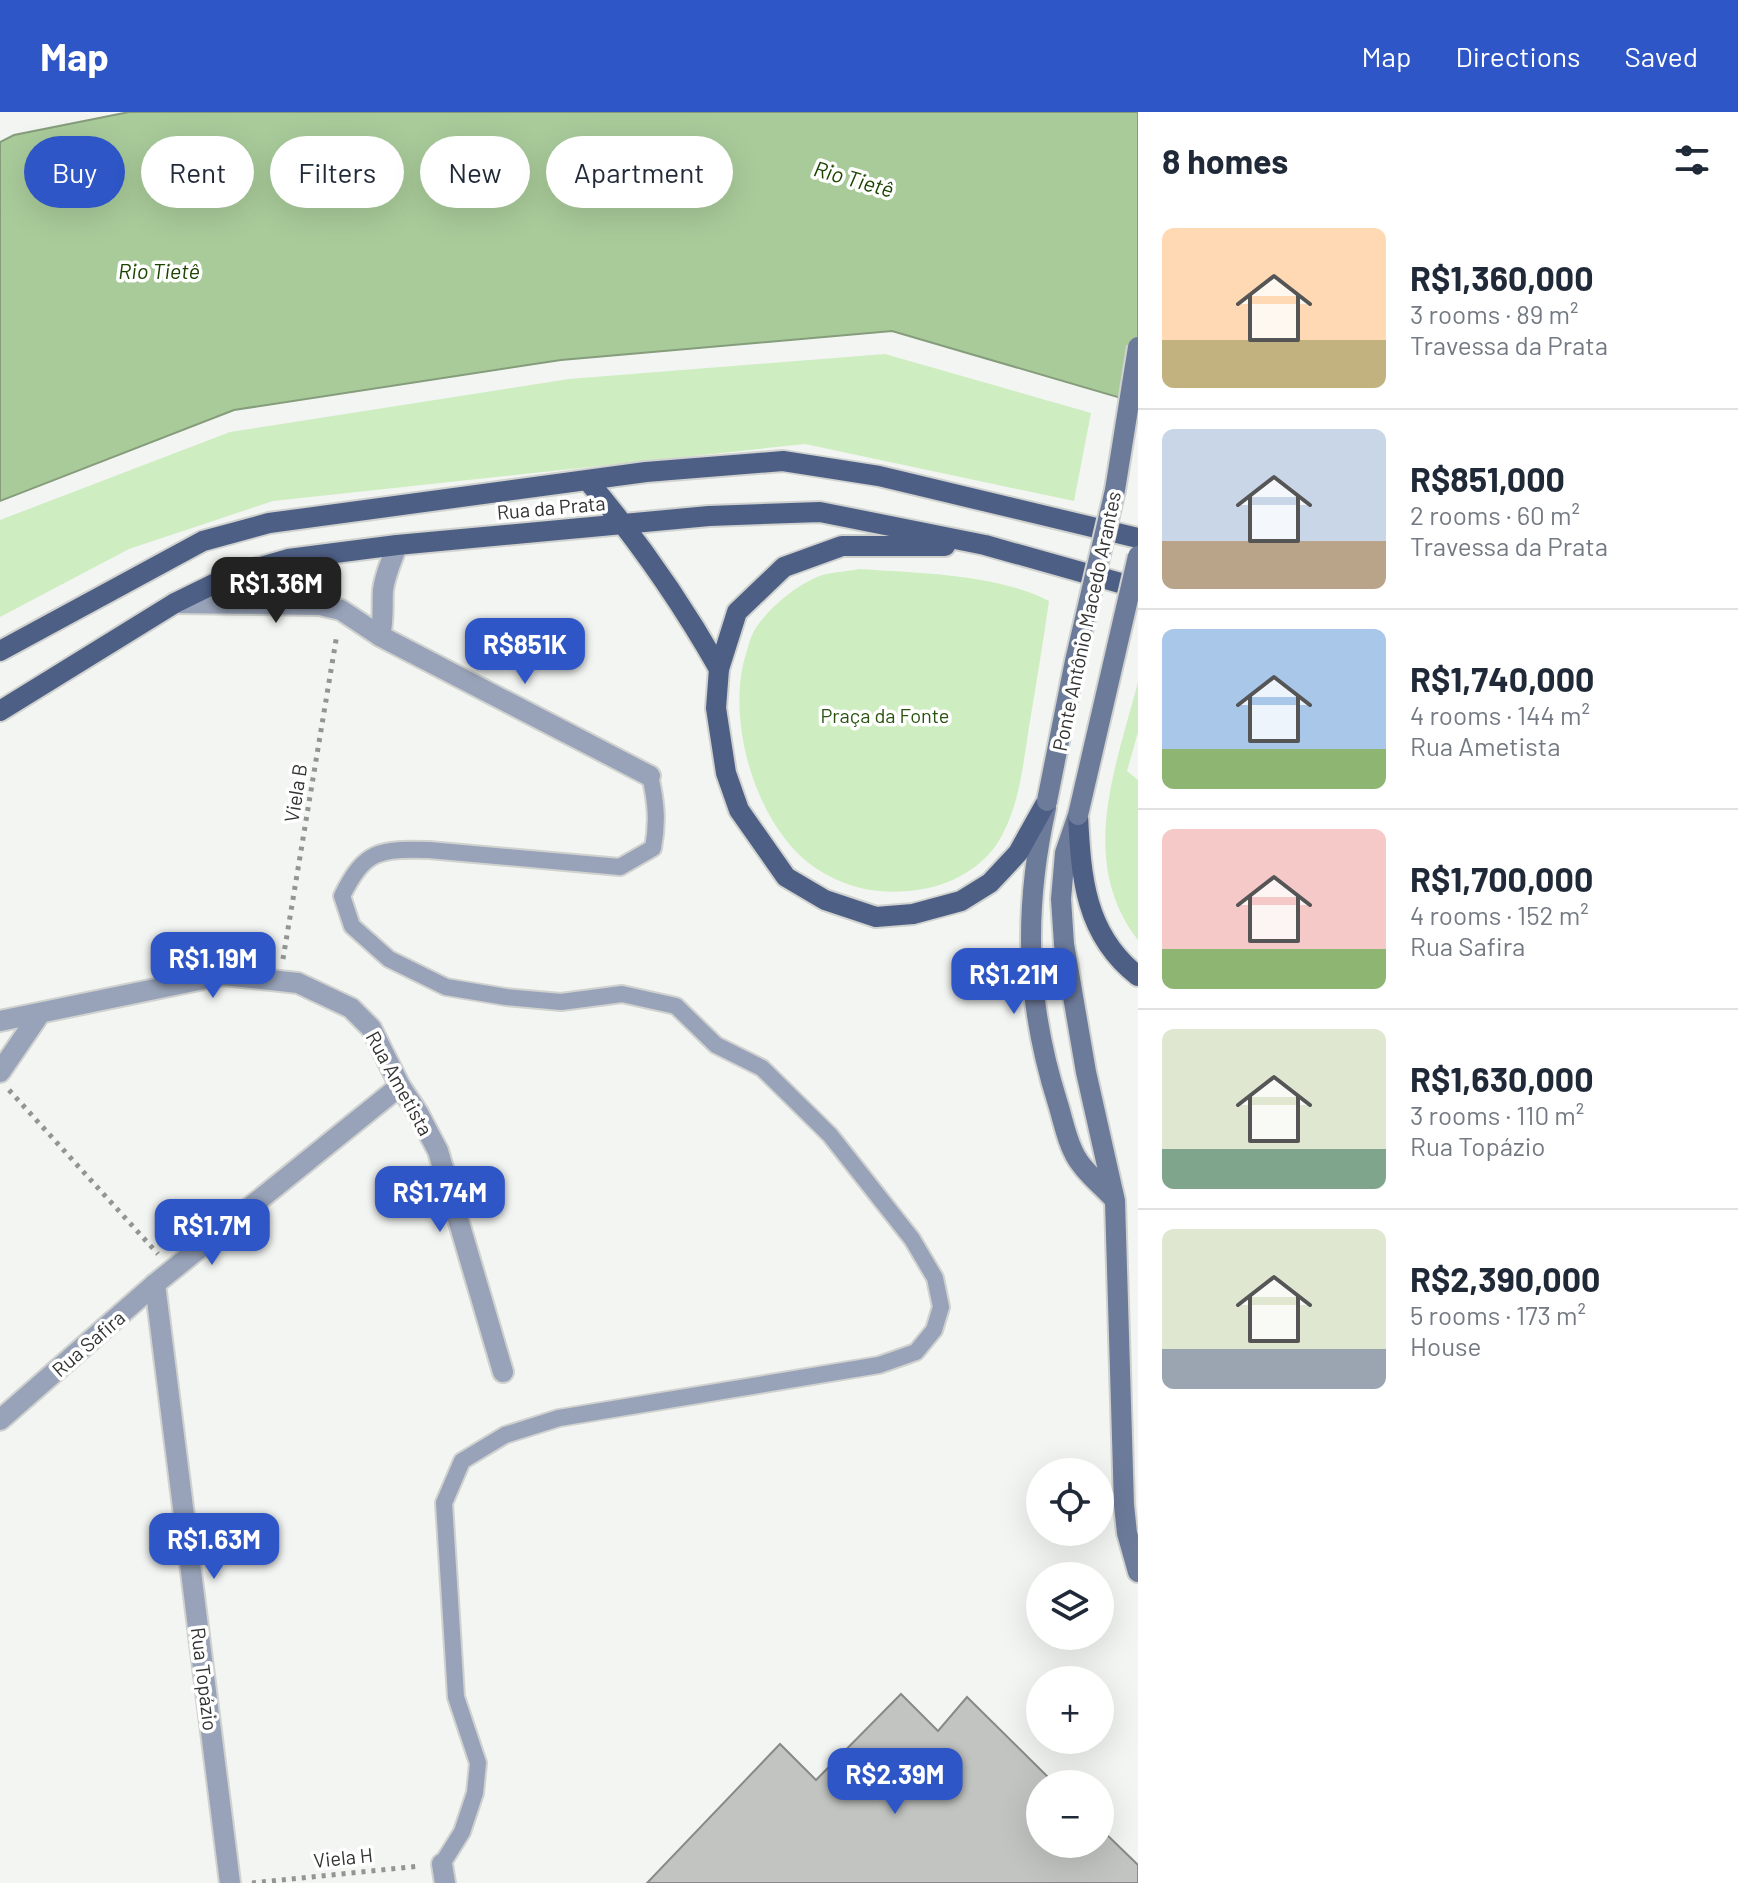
<!DOCTYPE html>
<meta charset="utf-8">
<style>
:root{--surface:#fff;--page:#f2f2f3;--text:#1f2937;--muted:#747a83;--line:#e0e1e3;--accent:#2f56c6}
body{margin:0;font-family:Barlow,sans-serif;background:var(--page);color:var(--text);height:100vh;display:flex;flex-direction:column;font-size:30px;white-space:nowrap}
*{box-sizing:border-box;margin:0}
p{font-size:26px;color:var(--muted)}
.icon{flex:none;width:44px;height:44px;fill:none;stroke:currentColor;stroke-width:2;stroke-linecap:round;stroke-linejoin:round}
.map{position:relative;flex:1;overflow:hidden}
.panel{display:flex;flex-direction:column;background:var(--surface);width:600px}
.panel>*{flex:none}
.hud{position:absolute;left:24px;top:24px;width:760px;height:72px;display:flex;gap:16px}
.fabs{position:absolute;left:1026px;top:1346px;display:grid;gap:16px}
.fabs a{display:grid;place-items:center;width:88px;height:88px;border-radius:50%;background:var(--surface);box-shadow:0 8px 32px #0002;font-size:40px}
.price{position:absolute;translate:-50% -68px;padding:0 18px;border-radius:16px;background:var(--accent);color:#fff;font-size:26px;line-height:52px;filter:drop-shadow(0 2px 4px #0008)}
.price::after{content:'';position:absolute;left:50%;top:48px;width:24px;height:18px;margin-left:-12px;background:inherit;clip-path:polygon(0 0,100% 0,50% 100%)}
.price.on{background:#222;color:#fff}
ul{padding:0;list-style:none}
li{display:flex;align-items:center;gap:24px;height:200px;padding:0 24px}
li+li{border-top:2px solid var(--line)}
li span{display:grid;place-items:center;flex:none;width:224px;height:160px;border-radius:12px;color:#555}
li>.icon{margin-inline-start:auto}
span .icon{width:96px;height:96px;fill:#fffc;stroke-width:1}
li b{font-size:34px}
h2{display:flex;justify-content:space-between;align-items:center;height:96px;padding:0 24px;font-size:34px}
.chip{padding:0 28px;border-radius:36px;background:var(--surface);box-shadow:0 8px 32px #0002;font-size:28px;line-height:72px}
.chip.on{background:var(--accent);color:#fff}
header{display:flex;align-items:center;gap:48px;box-sizing:border-box;height:112px;padding:0 40px;background:var(--accent);color:#fff}
header strong{font-size:38px}
nav{display:flex;gap:44px;margin-inline-start:auto;font-size:28px}
main{display:flex;flex:1;min-height:0}
.map>svg:first-child{display:block}
.green{fill:#ceedc1}
.water{fill:#a9cb9a;stroke:#859d7b;stroke-width:2}
.building{fill:#c2c4c2;stroke:#888988;stroke-width:2}
.lines{fill:none;stroke-linecap:round;stroke-linejoin:round}
.service-casing{stroke:#d0d2cf;stroke-width:20}
.minor-casing{stroke:#d0d2cf;stroke-width:24}
.secondary-casing{stroke:#d0d2cf;stroke-width:24}
.primary-casing{stroke:#d0d2cf;stroke-width:24}
.path{stroke:#939593;stroke-width:5;stroke-dasharray:4 6;stroke-linecap:butt}
.service{stroke:#98a3b9;stroke-width:16}
.minor{stroke:#98a3b9;stroke-width:20}
.secondary{stroke:#6d7b9b;stroke-width:20}
.primary{stroke:#4e5f85;stroke-width:20}
.secondary-bridge-casing{stroke:#d0d2cf;stroke-width:24;stroke-linecap:butt}
.secondary-bridge{stroke:#6d7b9b;stroke-width:20}
.labels{text-anchor:middle;dominant-baseline:central;stroke-width:7;stroke-linejoin:round;paint-order:stroke}
.street-label{font-size:20px;fill:#323332;stroke:#fff}
.park-label{font-size:20px;fill:#2a5310;stroke:#fff}
.water-label{font-size:22px;font-style:italic;fill:#1b4400;stroke:#fff}
</style>
<header>
<strong>Map</strong>
<nav><a>Map</a><a>Directions</a><a>Saved</a></nav>
</header>
<main>
<div class="map">
<svg width="1138" height="1771" viewBox="0 0 1138 1771">
<rect width="100%" height="100%" fill="#f3f5f2"/>
<g class="green">
<path d="M885,242L1091,301L1074,389L805,332L273,389L129,437L0,505V408L230,320L569,267Z"/>
<path d="M859,457C918,461 997,462 1049,489C1043,531 1036,573 1029,615C1023,652 1020,691 1001,725C985,755 950,774 917,778C879,783 846,777 814,755C756,715 725,608 746,542C748,535 750,526 754,519C767,497 794,475 817,465C829,460 846,460 859,457Z"/>
<path d="M1138,570V620L1127,659L1138,668V828C1077,749 1116,655 1138,570Z"/>
</g>
<path class="water" d="M129,0H1138V291L892,219L561,248L234,298L0,389V30L14,23Z"/>
<path class="building" d="M901,1582L938,1619L967,1585L1055,1672H1040V1732H1100V1716L1138,1753V1771H647L780,1632L816,1668Z"/>
<g class="lines">
<g class="service-casing">
<path id="service" d="M442,1752L462,1720L475,1681L478,1651L456,1585L444,1391L462,1349L505,1323L559,1306L879,1253L916,1240L934,1218L941,1195L935,1166L912,1127L830,1023L762,956L716,933L676,894L622,882L561,890L506,885L446,875L389,847L352,814L342,784C365,737 380,737 429,738L620,755L653,736C658,710 656,689 650,664"/>
</g>
<g class="minor-casing">
<g id="minor">
<path d="M175,491L320,493L341,498L380,524L650,664"/>
<path d="M380,524C384,507 382,494 383,478C385,462 392,448 397,433"/>
<path d="M0,909L223,863L298,871L351,896L371,916L400,974L418,1001L438,1039L503,1260"/>
<path d="M0,960L39,903"/>
<path d="M155,1172L230,1771"/>
<path d="M0,1308L155,1172L400,974"/>
<path d="M442,1752L445,1771"/>
</g>
</g>
<g class="secondary-casing">
<g id="secondary">
<path d="M1046,696C1023,800 1026,891 1058,992C1063,1008 1066,1025 1073,1039C1080,1056 1100,1072 1113,1086"/>
<path d="M1078,703L1065,741L1061,787L1064,832L1086,960L1115,1089L1124,1393L1127,1421L1138,1460"/>
</g>
</g>
<g class="primary-casing">
<g id="primary">
<path d="M588,369C638,428 681,490 719,557"/>
<path d="M945,434H842L784,455L737,500L719,557L716,596L726,661L739,698L786,765L825,788L876,805L913,802L961,789L990,771L1018,741L1047,689"/>
<path d="M0,539L203,429L269,411L646,360L783,349L879,364L1138,426"/>
<path d="M0,599L175,491L230,464L288,447L397,433L709,404L820,400L985,433L1138,476"/>
<path d="M1078,703C1081,765 1085,823 1138,864"/>
</g>
</g>
<g class="path">
<path d="M283,847L337,522"/>
<path d="M9,978L158,1142"/>
<path d="M252,1771L421,1754"/>
</g>
<use href="#service" class="service"/>
<use href="#minor" class="minor"/>
<use href="#secondary" class="secondary"/>
<use href="#primary" class="primary"/>
<g class="secondary-bridge-casing">
<g id="secondary-bridge">
<path d="M1047,689L1075,549L1115,378L1138,235"/>
<path d="M1078,703L1138,444"/>
</g>
</g>
<use href="#secondary-bridge" class="secondary-bridge"/>
</g>
<g class="labels">
<g class="street-label">
<text transform="translate(551 395) rotate(-5)">Rua da Prata</text>
<text transform="translate(1086 509) rotate(-78)">Ponte Antônio Macedo Arantes</text>
<text transform="translate(295 681) rotate(-81)">Viela B</text>
<text transform="translate(400 971) rotate(61)">Rua Ametista</text>
<text transform="translate(88 1231) rotate(-41)">Rua Safira</text>
<text transform="translate(205 1567) rotate(83)">Rua Topázio</text>
<text transform="translate(343 1745) rotate(-6)">Viela H</text>
</g>
<g class="park-label">
<text x="885" y="603">Praça da Fonte</text>
</g>
<g class="water-label">
<text transform="translate(854 66) rotate(16)">Rio Tietê</text>
<text x="159" y="158">Rio Tietê</text>
</g>
</g>
</svg>
<div class="fabs">
<a><svg class="icon" aria-label="locate" viewBox="0 0 24 24"><circle cx="12" cy="12" r="6"/><path d="M12 2v4M12 18v4M2 12h4M18 12h4"/></svg></a>
<a><svg class="icon" aria-label="layers" viewBox="0 0 24 24"><path d="M12 4l9 5-9 5-9-5zM3 14l9 5 9-5"/></svg></a>
<a>+</a>
<a>−</a>
</div>
<b class="price on" style="left:276px;top:513px">R$1.36M</b>
<b class="price" style="left:525px;top:574px">R$851K</b>
<b class="price" style="left:213px;top:888px">R$1.19M</b>
<b class="price" style="left:1014px;top:904px">R$1.21M</b>
<b class="price" style="left:440px;top:1122px">R$1.74M</b>
<b class="price" style="left:212px;top:1155px">R$1.7M</b>
<b class="price" style="left:214px;top:1469px">R$1.63M</b>
<b class="price" style="left:895px;top:1704px">R$2.39M</b>
<div class="hud">
<a class="chip on">Buy</a>
<a class="chip">Rent</a>
<a class="chip">Filters</a>
<a class="chip">New</a>
<a class="chip">Apartment</a>
</div>
</div>
<section class="panel">
<h2>8 homes<svg class="icon" aria-label="filters" viewBox="0 0 24 24"><path d="M4 7h16M4 17h16"/><circle cx="9" cy="7" r="2"/><circle cx="15" cy="17" r="2"/></svg></h2>
<ul>
<li><span style="background:linear-gradient(#ffd9b3 70%,#c2b280 0)"><svg class="icon" aria-label="home" viewBox="0 0 24 24"><path d="M3 11l9-7 9 7M6 9v11h12V9"/></svg></span><div><b>R$1,360,000</b><p>3 rooms · 89 m²</p><p>Travessa da Prata</p></div></li>
<li><span style="background:linear-gradient(#c9d6e8 70%,#b9a48a 0)"><svg class="icon" aria-label="home" viewBox="0 0 24 24"><path d="M3 11l9-7 9 7M6 9v11h12V9"/></svg></span><div><b>R$851,000</b><p>2 rooms · 60 m²</p><p>Travessa da Prata</p></div></li>
<li><span style="background:linear-gradient(#a9c7e8 75%,#8fb573 0)"><svg class="icon" aria-label="home" viewBox="0 0 24 24"><path d="M3 11l9-7 9 7M6 9v11h12V9"/></svg></span><div><b>R$1,740,000</b><p>4 rooms · 144 m²</p><p>Rua Ametista</p></div></li>
<li><span style="background:linear-gradient(#f6c9c9 75%,#8fb573 0)"><svg class="icon" aria-label="home" viewBox="0 0 24 24"><path d="M3 11l9-7 9 7M6 9v11h12V9"/></svg></span><div><b>R$1,700,000</b><p>4 rooms · 152 m²</p><p>Rua Safira</p></div></li>
<li><span style="background:linear-gradient(#dfe7d0 75%,#7fa58c 0)"><svg class="icon" aria-label="home" viewBox="0 0 24 24"><path d="M3 11l9-7 9 7M6 9v11h12V9"/></svg></span><div><b>R$1,630,000</b><p>3 rooms · 110 m²</p><p>Rua Topázio</p></div></li>
<li><span style="background:linear-gradient(#dfe7d0 75%,#9aa5b1 0)"><svg class="icon" aria-label="home" viewBox="0 0 24 24"><path d="M3 11l9-7 9 7M6 9v11h12V9"/></svg></span><div><b>R$2,390,000</b><p>5 rooms · 173 m²</p><p>House</p></div></li>
</ul>
</section>
</main>
